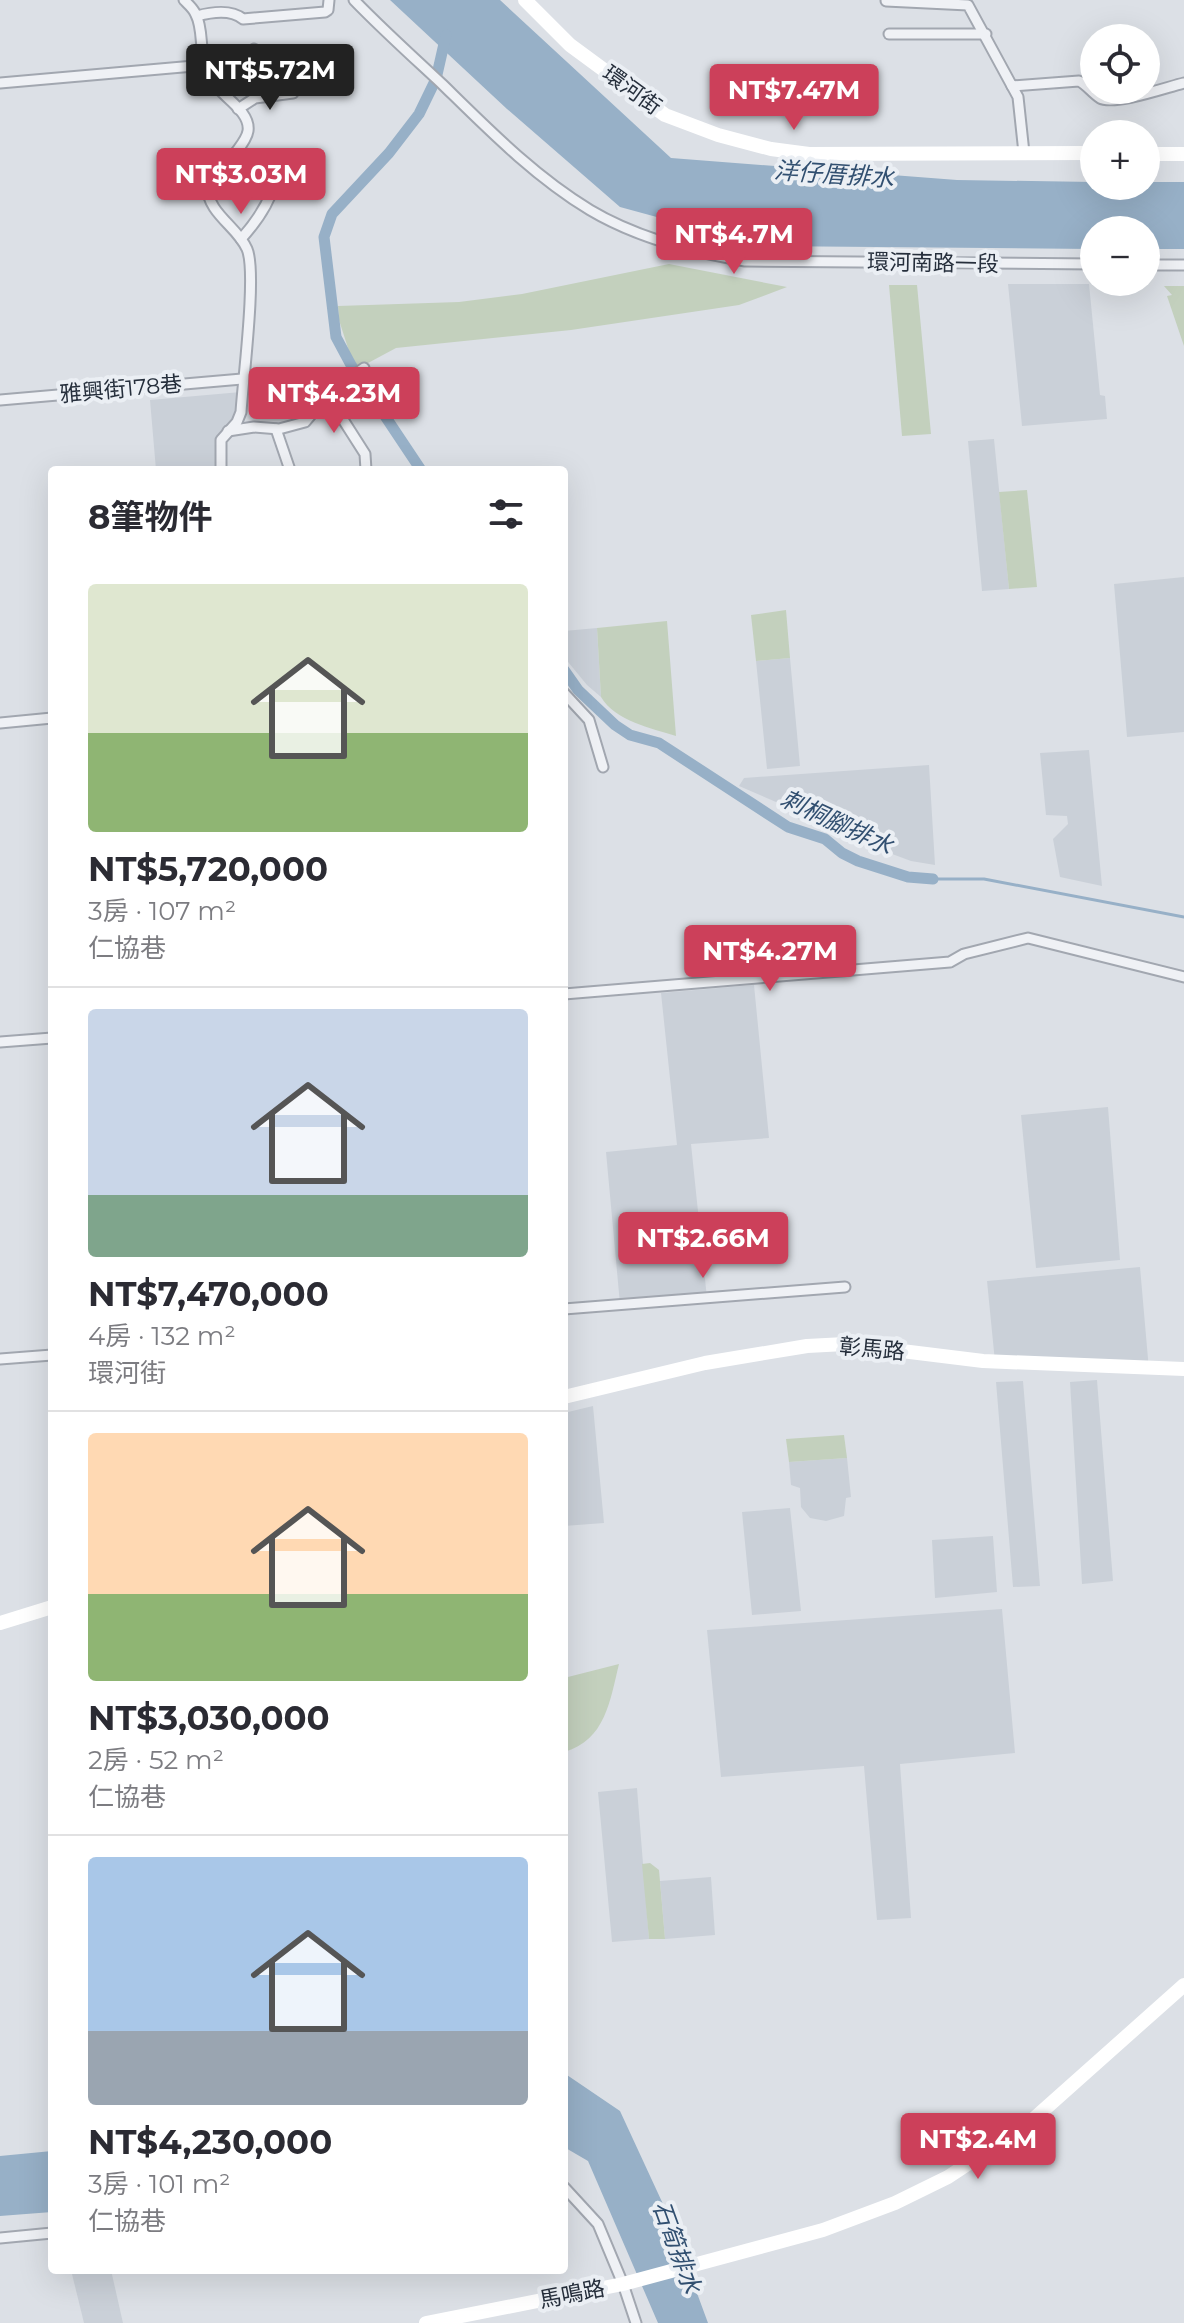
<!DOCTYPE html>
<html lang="zh-TW">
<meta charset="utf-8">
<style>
:root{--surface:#fff;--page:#f7f7f7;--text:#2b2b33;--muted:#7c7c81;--line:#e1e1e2;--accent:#cc405a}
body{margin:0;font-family:Montserrat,"Noto Sans TC",sans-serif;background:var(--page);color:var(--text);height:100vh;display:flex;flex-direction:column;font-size:30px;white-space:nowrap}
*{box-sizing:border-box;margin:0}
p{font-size:26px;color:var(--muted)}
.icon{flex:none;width:44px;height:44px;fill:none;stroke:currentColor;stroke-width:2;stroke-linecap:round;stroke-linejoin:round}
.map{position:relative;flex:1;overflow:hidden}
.panel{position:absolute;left:48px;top:466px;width:520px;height:1808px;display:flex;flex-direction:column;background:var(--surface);border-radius:8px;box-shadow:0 8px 32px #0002}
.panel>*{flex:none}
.tools{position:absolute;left:1080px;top:24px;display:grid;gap:16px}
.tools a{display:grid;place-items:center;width:80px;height:80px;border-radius:50%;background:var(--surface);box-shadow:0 8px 32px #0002;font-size:40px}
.price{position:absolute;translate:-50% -68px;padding:0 18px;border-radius:8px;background:var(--accent);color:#fff;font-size:26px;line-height:52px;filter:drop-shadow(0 2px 4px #0008)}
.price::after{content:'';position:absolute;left:50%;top:48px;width:24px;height:18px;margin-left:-12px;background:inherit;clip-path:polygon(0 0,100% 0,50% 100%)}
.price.active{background:#222;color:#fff}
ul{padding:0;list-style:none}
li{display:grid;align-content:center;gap:16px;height:424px;padding:0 40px}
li+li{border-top:2px solid var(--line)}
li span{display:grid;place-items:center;height:248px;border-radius:8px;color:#555}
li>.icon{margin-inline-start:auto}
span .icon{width:144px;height:144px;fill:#fffc;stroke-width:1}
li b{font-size:34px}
h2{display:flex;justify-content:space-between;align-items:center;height:96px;padding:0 40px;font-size:34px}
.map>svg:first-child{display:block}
.built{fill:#cad0d8}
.green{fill:#c3d0bd}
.water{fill:#97b0c7}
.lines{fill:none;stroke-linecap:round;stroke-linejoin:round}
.stream{stroke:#97b0c7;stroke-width:3}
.canal{stroke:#97b0c7;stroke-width:11}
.street-casing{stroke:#a2a7b0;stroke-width:13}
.street{stroke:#eff1f5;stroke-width:9}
.secondary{stroke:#fff;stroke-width:14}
.labels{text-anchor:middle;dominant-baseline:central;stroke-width:8;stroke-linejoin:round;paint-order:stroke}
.street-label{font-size:22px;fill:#262f3c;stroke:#ebeff4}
.water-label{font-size:24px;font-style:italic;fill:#314f70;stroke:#ebeff4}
</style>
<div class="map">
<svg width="1184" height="2323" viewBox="0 0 1184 2323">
<rect width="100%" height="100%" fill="#dce0e6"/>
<g class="built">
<path d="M1008,284H1089L1100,395L1105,396L1107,419L1022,426Z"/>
<path d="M241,392L242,412L221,448L223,470H156L150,400Z"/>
<path d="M994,439L1009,589L982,591L968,441Z"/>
<path d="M1184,577V732L1127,737L1114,584Z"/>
<path d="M597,628L601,697L587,685L564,657V631Z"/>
<path d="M790,658L800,766L767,769L756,661Z"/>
<path d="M1089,750L1102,886L1060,877L1053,839L1068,824L1067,816L1046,815L1040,753Z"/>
<path d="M929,765L935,865L911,861L795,818L783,805L739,786L744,778Z"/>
<path d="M754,985L769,1138L691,1144L707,1298L620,1304L606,1152L677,1145L661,993Z"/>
<path d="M1108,1107L1120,1260L1036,1268L1021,1115Z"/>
<path d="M1140,1267L1149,1370L995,1362L987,1281Z"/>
<path d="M1097,1380L1113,1581L1082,1584L1070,1382Z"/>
<path d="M1023,1381L1040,1586L1013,1587L996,1382Z"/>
<path d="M593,1406L604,1523L564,1526V1413Z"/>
<path d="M847,1458L851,1497L846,1498L844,1516L826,1521L810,1518L801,1507L800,1488L791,1485L789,1462Z"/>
<path d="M790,1508L801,1611L752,1615L742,1512Z"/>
<path d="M993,1536L997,1592L935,1598L932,1540Z"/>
<path d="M1002,1609L1015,1753L900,1764L911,1918L877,1920L864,1766L721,1777L707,1630Z"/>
<path d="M637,1788L649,1939L612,1942L598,1792Z"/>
<path d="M711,1877L715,1935L665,1939L660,1881Z"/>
<path d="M71,2270H111L123,2323H84Z"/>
</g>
<g class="green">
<path d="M669,264L787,287L739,305L571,330L396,348L355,370L339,320L338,306L459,302L522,294Z"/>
<path d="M889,285H917L931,434L902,436Z"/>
<path d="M1164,286H1184V346L1167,296L1172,295Z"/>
<path d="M1027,490L1037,587L1009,589L999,492Z"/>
<path d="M786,610L790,658L756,661L751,615Z"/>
<path d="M667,621L676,736C651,728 615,721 601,697L597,628Z"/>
<path d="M844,1435L847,1458L789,1462L786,1439Z"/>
<path d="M619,1664C610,1700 606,1740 564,1752V1678Z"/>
<path d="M650,1863L659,1870L665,1939H649L642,1864Z"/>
</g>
<g class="water">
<path d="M390,0H500L671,158L957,180L1094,182V186H1146V182H1184V249H1146V230H1094V249L763,246L620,207L507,109Z"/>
<path d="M564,2073L620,2111L669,2217L708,2323H658L588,2161L564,2147Z"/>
<path d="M52,2151V2212L0,2216V2156Z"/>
</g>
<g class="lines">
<path class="stream" d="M933,879H984L1184,917"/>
<g class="canal">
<path d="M421,470L351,365L336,337L324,237L332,214L389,153L419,114L436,79L446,35"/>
<path d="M564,670L578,690L615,725L630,735L659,743L788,827L825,839L842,853L858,861L908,877L933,879"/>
</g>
<g class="street-casing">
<g id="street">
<path d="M184,0C188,4 194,9 196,15C205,32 197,58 212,81C221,96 251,111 248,131C246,145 217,174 207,186C208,214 237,226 247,249C257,272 243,380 241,412L237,422L221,440V470"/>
<path d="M354,0C382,29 412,56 442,84C488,129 534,176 590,210C637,238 691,252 745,261L1094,264"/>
<path d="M886,1L968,5L1012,86L1079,81C1087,85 1092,93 1100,98C1114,106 1167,87 1184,83"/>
<path d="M197,16C212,12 231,9 243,19L325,12L328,10L329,0"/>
<path d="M889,34H986"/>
<path d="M0,83L251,61L254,49"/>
<path d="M1012,86L1018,97L1024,153"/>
<path d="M238,109L255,98L293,93"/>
<path d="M241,239C260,218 275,195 278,166"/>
<path d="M1146,265H1184"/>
<path d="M328,396L365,454L366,470"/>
<path d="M0,400L242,379"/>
<path d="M276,429L290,470"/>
<path d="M228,431L254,427L279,429L305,422L331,391L364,368"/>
<path d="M564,693L589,720L603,767"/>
<path d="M0,723L52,718"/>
<path d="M564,994L950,962L964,954L1028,938L1184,977"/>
<path d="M0,1042L52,1038"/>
<path d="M564,1309L845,1287"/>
<path d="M0,1359L52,1355"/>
<path d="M564,2187L598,2224L623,2284L636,2323"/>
<path d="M0,2238L52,2233"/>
</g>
</g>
<use href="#street" class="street"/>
<g class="secondary">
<path d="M525,0L570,45L665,115L718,135L771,149L809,154L1094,153"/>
<path d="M1146,154H1184"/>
<path d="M564,1397L705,1363L807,1346L845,1344L983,1361L1184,1369"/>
<path d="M0,1623L52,1607"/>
<path d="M426,2323L623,2284L823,2230L895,2203L948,2177L1028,2124L1184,1985"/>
</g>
</g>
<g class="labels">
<g class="street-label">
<text transform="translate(632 90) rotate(36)">環河街</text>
<text transform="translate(933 263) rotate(1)">環河南路一段</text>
<text transform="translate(121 389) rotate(-5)">雅興街178巷</text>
<text transform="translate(872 1349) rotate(5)">彰馬路</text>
<text transform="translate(572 2294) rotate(-11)">馬鳴路</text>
</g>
<g class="water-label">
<text transform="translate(834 174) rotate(4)">洋仔厝排水</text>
<text transform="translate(837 822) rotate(25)">刺桐腳排水</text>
<text transform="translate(677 2247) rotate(70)">石筍排水</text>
</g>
</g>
</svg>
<div class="tools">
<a><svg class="icon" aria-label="locate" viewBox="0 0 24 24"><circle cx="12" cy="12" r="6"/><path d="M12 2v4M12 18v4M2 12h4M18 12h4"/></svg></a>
<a>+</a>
<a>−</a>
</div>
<b class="price active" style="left:270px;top:112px">NT$5.72M</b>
<b class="price" style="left:794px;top:132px">NT$7.47M</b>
<b class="price" style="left:241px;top:216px">NT$3.03M</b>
<b class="price" style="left:734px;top:276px">NT$4.7M</b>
<b class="price" style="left:334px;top:435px">NT$4.23M</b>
<b class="price" style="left:770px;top:993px">NT$4.27M</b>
<b class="price" style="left:703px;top:1280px">NT$2.66M</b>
<b class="price" style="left:978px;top:2181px">NT$2.4M</b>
<section class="panel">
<h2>8筆物件<svg class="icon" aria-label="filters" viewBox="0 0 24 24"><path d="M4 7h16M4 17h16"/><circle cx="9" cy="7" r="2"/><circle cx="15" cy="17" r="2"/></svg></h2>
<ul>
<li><span style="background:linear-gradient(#dfe7d0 60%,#8fb573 0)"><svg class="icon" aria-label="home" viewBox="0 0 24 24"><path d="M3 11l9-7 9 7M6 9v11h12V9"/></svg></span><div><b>NT$5,720,000</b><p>3房 · 107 m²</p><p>仁協巷</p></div></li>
<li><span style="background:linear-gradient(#c9d6e8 75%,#7fa58c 0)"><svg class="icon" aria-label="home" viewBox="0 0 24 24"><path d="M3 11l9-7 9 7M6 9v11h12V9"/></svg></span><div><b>NT$7,470,000</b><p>4房 · 132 m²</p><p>環河街</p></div></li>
<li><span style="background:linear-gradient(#ffd9b3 65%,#8fb573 0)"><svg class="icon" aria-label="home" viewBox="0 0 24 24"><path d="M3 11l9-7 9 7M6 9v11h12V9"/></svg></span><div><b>NT$3,030,000</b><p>2房 · 52 m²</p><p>仁協巷</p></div></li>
<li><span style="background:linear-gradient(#a9c7e8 70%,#9aa5b1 0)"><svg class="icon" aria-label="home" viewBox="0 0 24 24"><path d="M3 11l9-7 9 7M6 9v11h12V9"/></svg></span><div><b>NT$4,230,000</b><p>3房 · 101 m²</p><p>仁協巷</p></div></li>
</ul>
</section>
</div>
